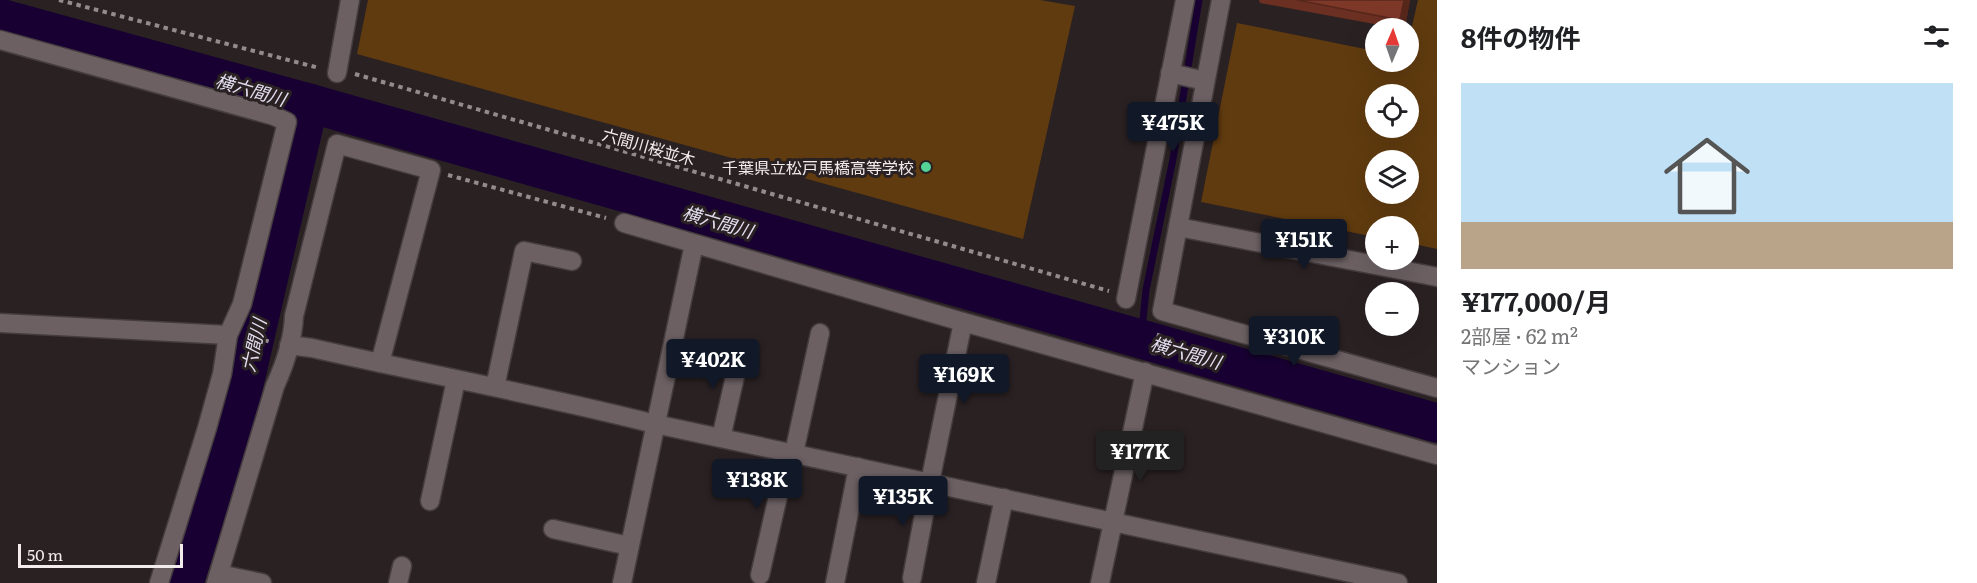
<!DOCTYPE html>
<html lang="ja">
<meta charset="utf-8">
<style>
:root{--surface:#fff;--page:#f6f6f6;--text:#202124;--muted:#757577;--line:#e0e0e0;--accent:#111827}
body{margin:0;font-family:Literata,"Noto Sans JP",serif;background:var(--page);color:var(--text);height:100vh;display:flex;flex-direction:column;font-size:22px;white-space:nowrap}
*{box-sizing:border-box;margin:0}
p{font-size:20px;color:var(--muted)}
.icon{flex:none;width:33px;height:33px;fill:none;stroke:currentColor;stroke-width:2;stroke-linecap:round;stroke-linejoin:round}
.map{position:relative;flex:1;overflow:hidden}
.details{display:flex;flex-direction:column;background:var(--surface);width:540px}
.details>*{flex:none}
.needle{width:39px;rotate:2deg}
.tools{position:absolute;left:1365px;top:18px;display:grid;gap:12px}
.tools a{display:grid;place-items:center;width:54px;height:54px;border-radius:50%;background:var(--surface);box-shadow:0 6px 24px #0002;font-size:30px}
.scale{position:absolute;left:18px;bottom:15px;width:165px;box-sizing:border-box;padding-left:6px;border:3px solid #f2eced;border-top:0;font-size:16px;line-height:21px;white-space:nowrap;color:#f2eced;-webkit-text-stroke:4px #2a2123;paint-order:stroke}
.price{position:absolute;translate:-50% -51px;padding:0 14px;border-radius:6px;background:var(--accent);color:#fff;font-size:20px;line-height:39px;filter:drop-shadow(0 2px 3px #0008)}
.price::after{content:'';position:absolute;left:50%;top:36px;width:18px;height:14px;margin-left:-9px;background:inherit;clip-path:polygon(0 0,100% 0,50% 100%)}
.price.selected{background:#222;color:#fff}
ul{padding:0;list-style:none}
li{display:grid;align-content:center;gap:12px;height:318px;padding:0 24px}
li+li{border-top:2px solid var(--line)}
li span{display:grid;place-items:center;height:186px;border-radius:0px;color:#555}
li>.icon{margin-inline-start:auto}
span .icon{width:108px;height:108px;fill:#fffc;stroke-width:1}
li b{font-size:26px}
h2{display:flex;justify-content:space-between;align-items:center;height:72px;padding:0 24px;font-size:26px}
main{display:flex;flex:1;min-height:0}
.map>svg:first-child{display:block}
.green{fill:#603b0f;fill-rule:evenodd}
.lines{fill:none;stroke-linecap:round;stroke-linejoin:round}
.stream{stroke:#180033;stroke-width:7}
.river{stroke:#180033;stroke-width:39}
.minor-casing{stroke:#443c3e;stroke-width:21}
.path{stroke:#938c8d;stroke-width:4;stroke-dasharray:4.5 4.5;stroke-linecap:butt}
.minor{stroke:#6c6063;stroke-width:18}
.wall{fill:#6c3022}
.shaded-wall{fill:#58271c}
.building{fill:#7e3828;stroke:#58271c;stroke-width:1.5}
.poi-dot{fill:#53d396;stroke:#2a2123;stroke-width:2}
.labels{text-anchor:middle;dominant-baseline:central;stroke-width:6;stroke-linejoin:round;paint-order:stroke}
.street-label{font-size:16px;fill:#f2eced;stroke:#2a2123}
.poi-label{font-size:16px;fill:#f2eced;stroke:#2a2123;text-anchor:end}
.water-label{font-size:18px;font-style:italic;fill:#e4dff1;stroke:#2a2123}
</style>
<main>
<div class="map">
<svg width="1437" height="583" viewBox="0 0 1437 583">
<rect width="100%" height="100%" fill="#2a2123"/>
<g class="green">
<path d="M368,0H1040L1075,6L1023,239L357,54Z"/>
<path d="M1418,0H1437V249L1409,243L1408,226H1376L1375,237L1201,202L1237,23L1375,51L1376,62H1408L1409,39ZM1376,94H1408V128H1376ZM1376,160H1408V194H1376Z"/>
</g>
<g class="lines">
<path class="stream" d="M1141,339L1146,290L1173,159L1199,0"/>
<g class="river">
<path d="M0,18L309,103L1437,423"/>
<path d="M184,583L236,419L309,103"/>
</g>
<g class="minor-casing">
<g id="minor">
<path d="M1221,0L1162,311L1437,388"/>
<path d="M0,40L274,116L287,122L242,304L228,335L222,374L207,428L159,583"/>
<path d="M337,73L350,0"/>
<path d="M1170,73L1205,81"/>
<path d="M624,223L963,322L1437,455"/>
<path d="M1178,227L1437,277"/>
<path d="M1126,299L1185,0"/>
<path d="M0,323L228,335"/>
<path d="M289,345L312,348C426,374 541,395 655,424L1398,583"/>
<path d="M495,387L524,251L572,261"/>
<path d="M721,438L741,350"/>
<path d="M794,453L820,333"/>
<path d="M430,501L456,380"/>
<path d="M553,529L629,546"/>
<path d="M219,574L262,583"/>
<path d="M760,575L788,452"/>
<path d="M912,578L930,482L963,322"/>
<path d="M216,583L275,386C285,364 293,340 294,316L337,144L431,170L380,363"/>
<path d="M398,583L402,566"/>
<path d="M622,583L694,244"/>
<path d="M835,583L858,467"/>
<path d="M986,583L1004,498"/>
<path d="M1100,583L1145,372"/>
</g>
</g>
<g class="path">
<path d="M59,0L319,68"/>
<path d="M355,74L1109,291"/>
<path d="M448,175L606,218"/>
<path d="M247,335L271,342"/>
<path d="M1153,355L1160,331"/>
</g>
<use href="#minor" class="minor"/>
</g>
<path class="wall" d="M1259,0H1410L1405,28H1396L1260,3Z"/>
<path class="shaded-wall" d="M1404,0H1410L1405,28L1400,20Z"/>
<path class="building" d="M1297,0H1404L1400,20Z"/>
<circle class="poi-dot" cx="926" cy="167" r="6"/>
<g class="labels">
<g class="street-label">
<text transform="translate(649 146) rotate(16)">六間川桜並木</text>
</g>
<g class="poi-label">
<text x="914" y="167">千葉県立松戸馬橋高等学校</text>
</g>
<g class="water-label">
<text transform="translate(251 89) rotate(16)">横六間川</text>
<text transform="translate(718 221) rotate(16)">横六間川</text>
<text transform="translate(253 345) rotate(-77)">六間川</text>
<text transform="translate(1186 352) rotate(16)">横六間川</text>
</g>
</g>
</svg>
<div class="tools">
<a><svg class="needle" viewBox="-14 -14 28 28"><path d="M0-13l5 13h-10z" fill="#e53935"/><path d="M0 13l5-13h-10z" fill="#757577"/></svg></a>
<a><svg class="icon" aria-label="locate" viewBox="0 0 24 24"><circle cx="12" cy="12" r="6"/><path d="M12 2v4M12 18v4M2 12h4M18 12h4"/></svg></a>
<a><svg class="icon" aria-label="layers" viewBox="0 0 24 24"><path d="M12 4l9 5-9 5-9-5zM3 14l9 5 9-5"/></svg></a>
<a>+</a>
<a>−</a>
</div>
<div class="scale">50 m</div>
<b class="price" style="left:1173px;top:153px">¥475K</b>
<b class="price" style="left:1304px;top:270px">¥151K</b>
<b class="price" style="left:1294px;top:367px">¥310K</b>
<b class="price" style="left:713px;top:390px">¥402K</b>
<b class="price" style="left:964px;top:405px">¥169K</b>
<b class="price selected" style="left:1140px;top:482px">¥177K</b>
<b class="price" style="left:757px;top:510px">¥138K</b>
<b class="price" style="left:903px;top:527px">¥135K</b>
</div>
<section class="details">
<h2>8件の物件<svg class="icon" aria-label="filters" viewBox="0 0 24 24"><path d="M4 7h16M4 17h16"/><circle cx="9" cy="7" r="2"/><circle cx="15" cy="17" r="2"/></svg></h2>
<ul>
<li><span style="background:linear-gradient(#bfe0f5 75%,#b9a48a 0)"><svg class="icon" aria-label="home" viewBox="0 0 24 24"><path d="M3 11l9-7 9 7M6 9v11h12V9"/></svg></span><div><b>¥177,000/月</b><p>2部屋 · 62 m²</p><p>マンション</p></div></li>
</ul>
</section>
</main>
